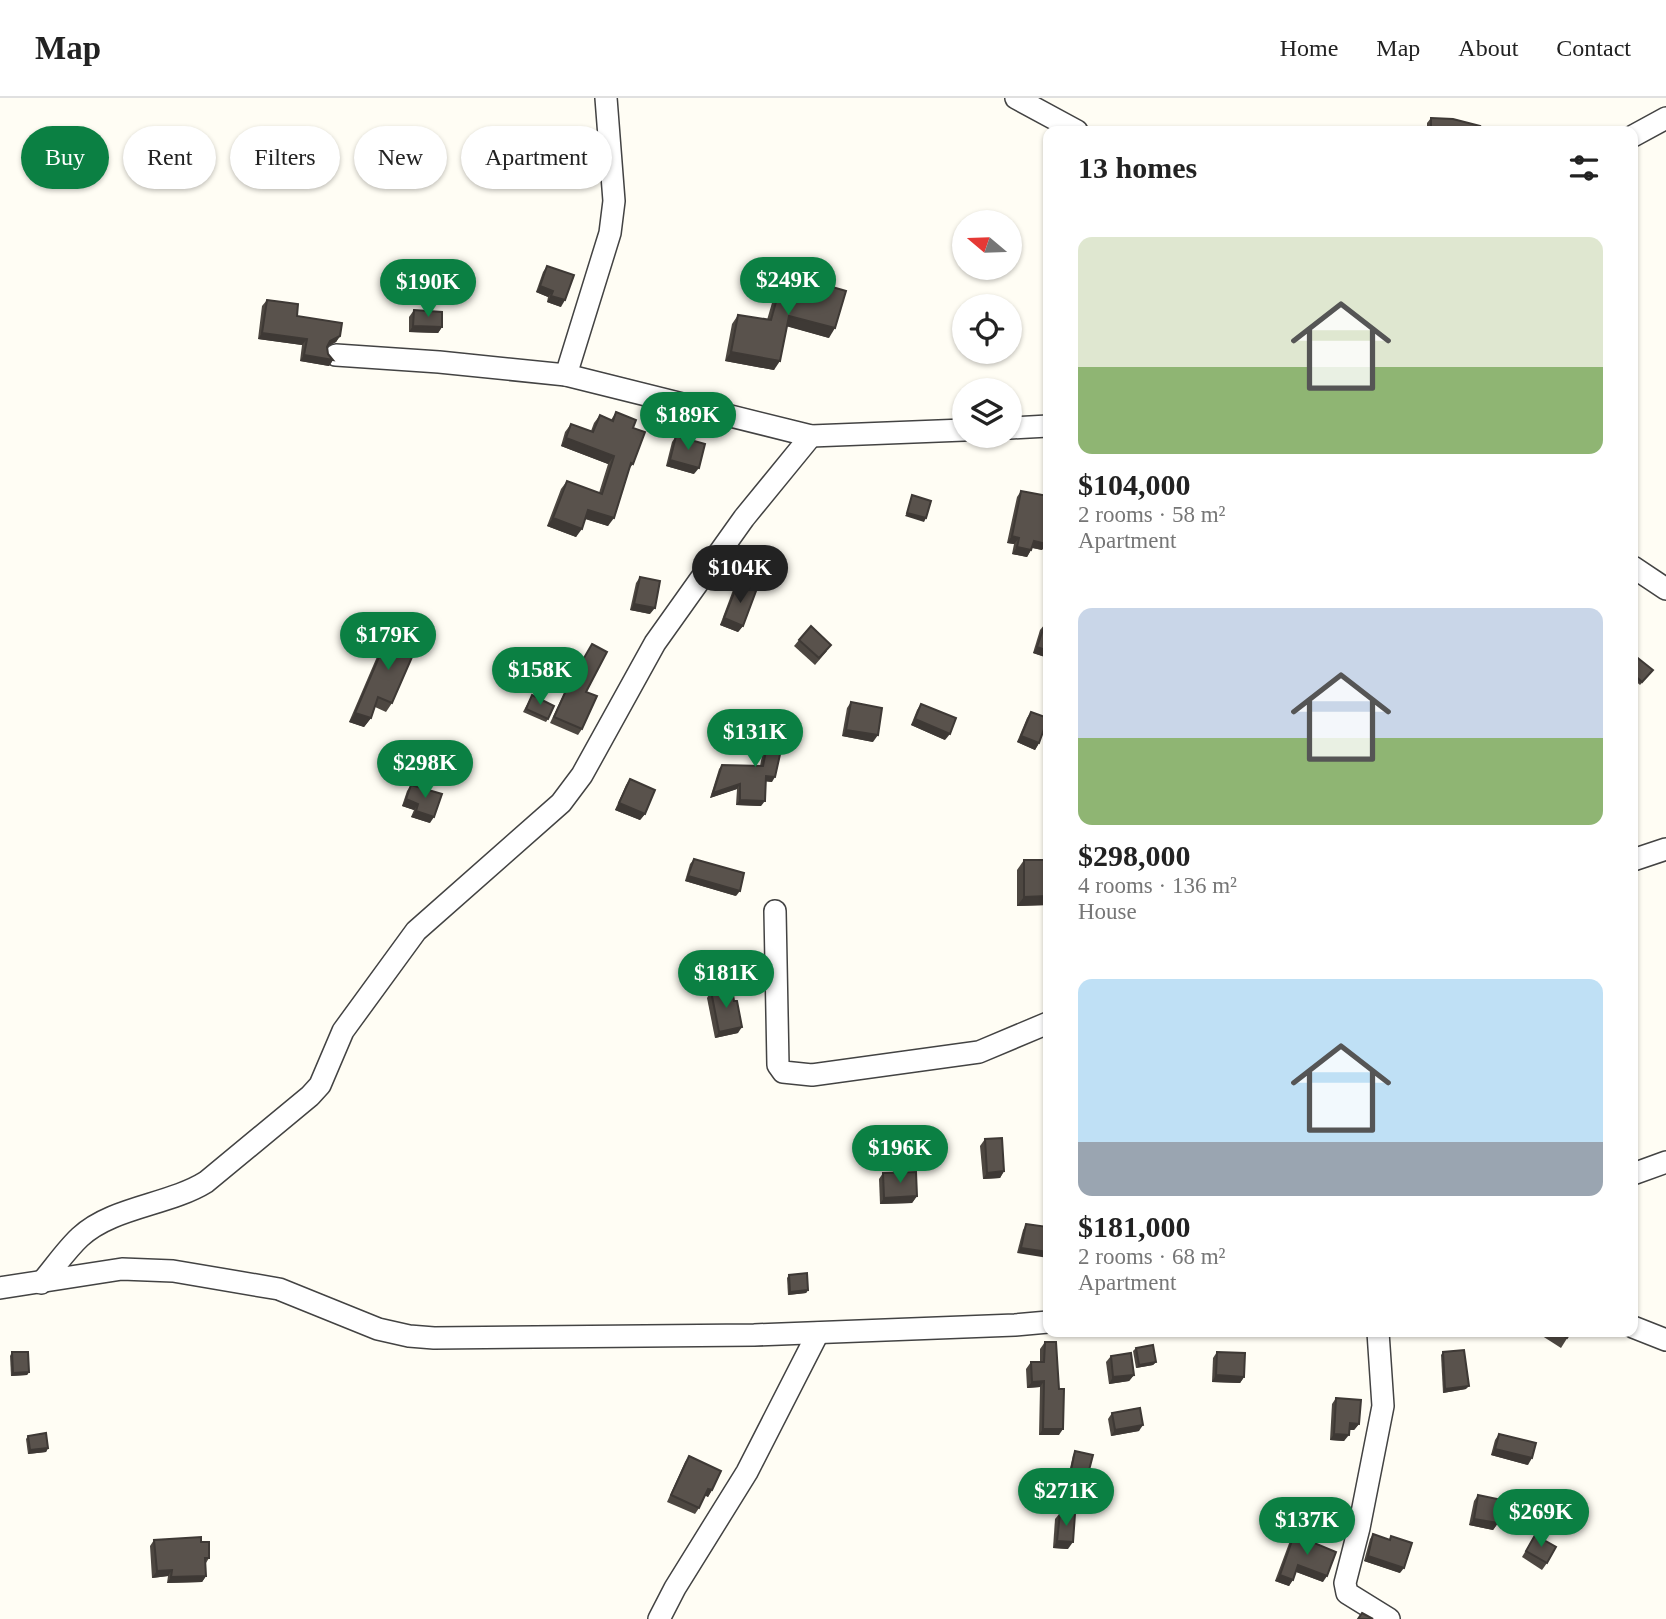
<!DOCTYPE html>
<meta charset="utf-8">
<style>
:root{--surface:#fff;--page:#f6f6f6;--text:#222;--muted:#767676;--line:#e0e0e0;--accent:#0b8043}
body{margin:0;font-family:"Times New Roman",serif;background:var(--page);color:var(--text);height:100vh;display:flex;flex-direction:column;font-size:26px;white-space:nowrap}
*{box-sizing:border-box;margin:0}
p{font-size:23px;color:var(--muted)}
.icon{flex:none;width:38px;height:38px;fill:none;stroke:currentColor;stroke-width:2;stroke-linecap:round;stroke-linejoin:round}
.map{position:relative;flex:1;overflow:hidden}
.side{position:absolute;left:1043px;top:28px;width:595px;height:1211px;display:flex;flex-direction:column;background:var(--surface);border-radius:14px;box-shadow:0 2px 5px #0004}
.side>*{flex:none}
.top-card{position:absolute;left:21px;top:28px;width:665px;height:63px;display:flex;gap:14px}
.needle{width:46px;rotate:289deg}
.fabs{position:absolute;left:952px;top:112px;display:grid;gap:14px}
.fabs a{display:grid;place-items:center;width:70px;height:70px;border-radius:50%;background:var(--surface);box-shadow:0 2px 5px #0004;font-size:35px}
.price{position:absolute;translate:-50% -60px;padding:0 16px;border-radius:24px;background:var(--accent);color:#fff;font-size:23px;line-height:46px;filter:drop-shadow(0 2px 4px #0008)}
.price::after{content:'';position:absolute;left:50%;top:42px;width:21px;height:16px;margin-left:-10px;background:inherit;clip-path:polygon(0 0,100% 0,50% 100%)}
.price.active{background:#222;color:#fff}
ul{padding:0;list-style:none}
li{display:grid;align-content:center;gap:14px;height:371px;padding:0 35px}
li span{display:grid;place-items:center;height:217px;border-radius:14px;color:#555}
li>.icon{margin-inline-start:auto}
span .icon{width:126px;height:126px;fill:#fffc;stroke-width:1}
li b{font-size:30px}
h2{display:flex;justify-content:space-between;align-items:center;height:84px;padding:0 35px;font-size:30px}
.chip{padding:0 24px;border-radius:32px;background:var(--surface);box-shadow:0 2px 5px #0004;font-size:24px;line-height:63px}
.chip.active{background:var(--accent);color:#fff}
header{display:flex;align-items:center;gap:42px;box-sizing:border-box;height:98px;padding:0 35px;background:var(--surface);border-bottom:2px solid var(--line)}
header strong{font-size:33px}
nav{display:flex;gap:38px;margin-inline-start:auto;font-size:24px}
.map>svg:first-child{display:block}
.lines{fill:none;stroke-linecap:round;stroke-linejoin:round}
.street-casing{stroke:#434343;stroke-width:24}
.street{stroke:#fff;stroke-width:21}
.wall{fill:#4d4741}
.shaded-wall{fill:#3e3935}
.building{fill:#59524c;stroke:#3e3935;stroke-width:2}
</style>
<header>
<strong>Map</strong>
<nav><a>Home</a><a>Map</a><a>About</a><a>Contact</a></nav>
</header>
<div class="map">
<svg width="1666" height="1521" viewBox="0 0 1666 1521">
<rect width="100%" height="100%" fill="#fffdf4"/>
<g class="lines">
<g class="street-casing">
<g id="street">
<path d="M1016,0L1077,33"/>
<path d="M1633,38L1666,20"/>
<path d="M336,257L439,264L566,277L811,338L964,332"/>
<path d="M566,277L610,135L614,103L606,0"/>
<path d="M1010,330L1048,328"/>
<path d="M1633,469L1666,491"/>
<path d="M1633,762L1666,751"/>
<path d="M775,813L778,967L783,974L812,977L979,954L1048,925"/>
<path d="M1633,1076L1666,1064"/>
<path d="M41,1185C54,1170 66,1152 80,1139C112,1109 169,1107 206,1084L310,998L320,987L343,933L416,833L561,705L582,677L655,545L744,420L811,338"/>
<path d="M0,1190L122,1171L173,1173L279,1191L378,1231L409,1238L434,1240L754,1237L1015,1227L1048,1224"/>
<path d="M1633,1229L1666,1242"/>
<path d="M1378,1234L1383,1308L1359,1430L1345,1485L1347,1495L1389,1521"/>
<path d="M659,1521L675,1490L747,1374L818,1235"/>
</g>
</g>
<use href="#street" class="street"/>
</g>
<g class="wall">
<path d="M1431,20L1478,33H1427V25Z"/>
<path d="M547,168L561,209L547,204L548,199L536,194L543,174Z"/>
<path d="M784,175L829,240L787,228L774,272L725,263L732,226L738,217L767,222L778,184Z"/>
<path d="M267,202L297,218L340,238L336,244L327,249L328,256L333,262L329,268L300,263L302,247L258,241L262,208Z"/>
<path d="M414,212L442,229L438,235L409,234V219Z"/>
<path d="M616,314L633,330V366L629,371L608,428L585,421L576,439L547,428L561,391L567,383L599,395L608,366L561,348L565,334L571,326L591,333L594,325L600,317L611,322Z"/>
<path d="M676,338L694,376L666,368L672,344Z"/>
<path d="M1021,393L1045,416L1046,446L1042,452L1032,450L1027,459L1012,456L1014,446L1007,445L1017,399Z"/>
<path d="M640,479L650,516L630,512L636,485Z"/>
<path d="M738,485L743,528L738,534L720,527L733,492Z"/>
<path d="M1045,526L1048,527V560L1033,555L1040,532Z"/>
<path d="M391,531L392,605L386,614L375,609L371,620L364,629L349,624L385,540Z"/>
<path d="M799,542L827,553L815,567L794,548Z"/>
<path d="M592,546L582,631L578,637L550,625L565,593Z"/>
<path d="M1633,558L1653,572L1640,587L1633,581Z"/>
<path d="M532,597L548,621L546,624L523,614Z"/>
<path d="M851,604L873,644L842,638L847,610Z"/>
<path d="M921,606L945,642L911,627L917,612Z"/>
<path d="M1031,614L1039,645L1035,652L1017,644L1027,620Z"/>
<path d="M772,622V684L765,683L761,708L736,707L737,691L710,700L719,671L722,667L760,668L768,627Z"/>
<path d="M630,681L645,716L640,722L615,712L626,687Z"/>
<path d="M411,687L430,725L411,719L414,712L402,708L407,693Z"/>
<path d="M694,761L736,798L685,783L690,766Z"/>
<path d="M1024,762H1048V807L1017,808V772Z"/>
<path d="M711,893L738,935L715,940L707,900Z"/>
<path d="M985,1041L1004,1073L1000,1080L983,1081L980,1048Z"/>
<path d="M883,1075L917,1098L912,1105L880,1106L879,1081Z"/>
<path d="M1026,1126L1048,1129L1017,1155L1023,1132Z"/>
<path d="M789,1177L808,1192L806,1195L788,1197L787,1180Z"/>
<path d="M1536,1234H1571L1561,1250Z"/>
<path d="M1045,1244L1059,1337H1039L1040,1289L1027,1290L1026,1271L1031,1264H1040V1251Z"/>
<path d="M1136,1250L1156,1264L1153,1267L1136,1270L1133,1253Z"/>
<path d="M12,1254L29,1274L27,1277L11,1278L10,1258Z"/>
<path d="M1217,1254L1244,1279L1240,1285L1212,1284L1213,1260Z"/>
<path d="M1443,1254L1466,1291L1443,1295L1441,1257Z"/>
<path d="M1111,1258L1134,1277L1129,1283L1109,1286L1106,1264Z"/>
<path d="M1336,1300L1359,1326L1354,1332H1349L1344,1343L1330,1342L1332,1306Z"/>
<path d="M1112,1315L1139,1333L1111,1338L1108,1321Z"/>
<path d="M1499,1336L1528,1367L1491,1357L1495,1342Z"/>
<path d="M28,1338L48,1350L46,1354L28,1356L26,1341Z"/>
<path d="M1075,1353L1088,1376L1086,1379L1069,1375L1073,1357Z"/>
<path d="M689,1358L712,1392L708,1399L705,1397L699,1410L695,1416L667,1404L685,1364Z"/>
<path d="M1478,1397L1498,1425L1493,1432L1469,1427L1474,1403Z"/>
<path d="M1060,1415L1068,1451L1053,1450L1055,1421Z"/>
<path d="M1295,1434L1307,1442L1323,1484L1296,1474L1289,1488L1275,1483L1291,1440Z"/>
<path d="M1373,1436L1389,1442L1391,1438L1400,1475L1364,1463L1370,1441Z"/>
<path d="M1535,1437L1547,1465L1542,1472L1522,1459Z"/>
<path d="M154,1442L201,1444L209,1460L206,1465V1478L202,1484L167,1485L168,1478L152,1480L150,1448Z"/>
</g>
<g class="shaded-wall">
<path d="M540,188L553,193L548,199L536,194Z"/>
<path d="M551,198L565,202L561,209L547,204Z"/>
<path d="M789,218L835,230L829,240L782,227Z"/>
<path d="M413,228L442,229L438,235L409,234Z"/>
<path d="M262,235L307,241L302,247L258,241Z"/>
<path d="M340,238L336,244L326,249L330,243Z"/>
<path d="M731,254L780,263L774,272L725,263Z"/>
<path d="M304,257L333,262L329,268L300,263Z"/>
<path d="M566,340L614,358L608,366L561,348Z"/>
<path d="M670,362L699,370L694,376L666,368Z"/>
<path d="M588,412L614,420L608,428L583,420Z"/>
<path d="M907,415L926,420L924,424L905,418Z"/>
<path d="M553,420L582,431L576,439L547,428Z"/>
<path d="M1012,438L1019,440L1014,446L1007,445Z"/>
<path d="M1034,443L1046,446L1042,452L1029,449Z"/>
<path d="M1017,449L1031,452L1027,459L1012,456Z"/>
<path d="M634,506L655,510L650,516L630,512Z"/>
<path d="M724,520L743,528L738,534L720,527Z"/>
<path d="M1037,549L1048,553V560L1033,555Z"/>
<path d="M355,615L371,620L364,629L349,624Z"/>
<path d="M915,621L950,636L945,642L911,627Z"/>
<path d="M846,632L878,637L873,644L842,638Z"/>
<path d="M1021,638L1039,645L1035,652L1017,644Z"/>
<path d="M766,678L775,679L772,684L762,683Z"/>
<path d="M740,686L737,691L710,700L713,695Z"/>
<path d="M406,701L418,706L414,712L402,708Z"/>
<path d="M740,702L765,703L761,708L736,707Z"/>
<path d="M619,705L645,716L640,722L615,712Z"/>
<path d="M416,713L434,719L430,725L411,719Z"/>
<path d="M688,778L740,793L736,798L685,783Z"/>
<path d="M1048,798V807L1017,808L1024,799Z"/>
<path d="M742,929L738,935L715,940L719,934Z"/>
<path d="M1004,1073L1000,1080L983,1081L987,1075Z"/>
<path d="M917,1098L912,1105L880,1106L884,1100Z"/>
<path d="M1021,1150L1048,1154V1160L1017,1155Z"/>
<path d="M808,1192L806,1195L788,1197L790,1194Z"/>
<path d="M1156,1264L1153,1267L1136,1270L1139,1267Z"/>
<path d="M29,1274L27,1277L11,1278L13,1275Z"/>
<path d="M1134,1277L1129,1283L1109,1286L1113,1279Z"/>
<path d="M1216,1277L1244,1279L1240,1285L1212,1284Z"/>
<path d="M1044,1283L1040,1289L1027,1290L1032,1284Z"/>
<path d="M1469,1288L1466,1291L1443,1295L1445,1291Z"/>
<path d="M1350,1325L1359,1326L1354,1332H1345Z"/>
<path d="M1143,1327L1139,1333L1111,1338L1115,1332Z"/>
<path d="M1043,1331H1063L1059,1337H1039Z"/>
<path d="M1334,1336L1349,1337L1344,1343L1330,1342Z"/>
<path d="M48,1350L46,1354L28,1356L30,1352Z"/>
<path d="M1495,1351L1532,1360L1528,1367L1491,1357Z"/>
<path d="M1071,1372L1088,1376L1086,1379L1069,1375Z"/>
<path d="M708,1391L712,1392L708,1399L704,1397Z"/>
<path d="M1474,1421L1498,1425L1493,1432L1469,1427Z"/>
<path d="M1057,1443L1073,1444L1068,1451L1053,1450Z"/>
<path d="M1368,1458L1404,1470L1400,1475L1364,1463Z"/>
<path d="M1298,1467L1327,1478L1323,1484L1294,1473Z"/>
<path d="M172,1472L168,1478L152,1480L157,1473Z"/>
<path d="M1280,1477L1293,1482L1289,1488L1275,1483Z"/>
<path d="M206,1478L202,1484L167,1485L171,1479Z"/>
</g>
<g class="building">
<path d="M1431,20L1453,21L1480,28L1478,33H1431Z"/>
<path d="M547,168L574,177L565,202L551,198L553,193L540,188Z"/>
<path d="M784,175L846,193L835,230L789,218L780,263L731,254L738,217L771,222Z"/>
<path d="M267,202L298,206L297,218L342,225L340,238L330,243L327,249L328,256L333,262L304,257L307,241L262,235Z"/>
<path d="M414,212L442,214V229L413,228Z"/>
<path d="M616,314L636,322L633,330L645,334L633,366L631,365L614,420L588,412L582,431L553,420L567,383L602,396L614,358L566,340L571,326L593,334L600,317L613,323Z"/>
<path d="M676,338L705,346L699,370L670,362Z"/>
<path d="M1021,393L1048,398L1045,416L1048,417V434L1046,446L1034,443L1031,452L1017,449L1019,440L1012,438Z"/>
<path d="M912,397L931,403L926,420L907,415Z"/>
<path d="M640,479L660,483L655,510L634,506Z"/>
<path d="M738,485L756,493L743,528L724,520Z"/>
<path d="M1045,526L1048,527V553L1037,549Z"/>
<path d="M811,528L831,547L819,560L799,542Z"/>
<path d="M391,531L419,543L392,605L378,599L371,620L355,615Z"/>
<path d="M592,546L607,554L586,594L597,598L582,631L554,619L569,586Z"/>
<path d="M1634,557L1653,572L1642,584L1633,576V558Z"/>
<path d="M532,597L554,608L548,621L526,611Z"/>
<path d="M851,604L882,610L878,637L846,632Z"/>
<path d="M921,606L956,620L950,636L915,621Z"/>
<path d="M1031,614L1048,620L1039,645L1021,638Z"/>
<path d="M772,622L787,625L775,679L766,678L765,703L740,702V686L713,695L722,667L763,668Z"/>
<path d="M630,681L655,692L645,716L619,705Z"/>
<path d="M411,687L442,696L434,719L416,713L418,706L406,701Z"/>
<path d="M694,761L744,775L740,793L688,778Z"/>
<path d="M1024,762H1048V798L1024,799Z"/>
<path d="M732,890L734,903H737L742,929L719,934L711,893Z"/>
<path d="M1002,1040L1004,1073L987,1075L985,1041Z"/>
<path d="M916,1074L917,1098L884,1100L883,1075Z"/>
<path d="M1026,1126L1048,1129V1154L1021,1150Z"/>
<path d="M807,1175L808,1192L790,1194L789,1177Z"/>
<path d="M1557,1234H1571L1567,1240Z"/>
<path d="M1045,1244H1056L1059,1291H1064L1063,1331H1043L1044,1283L1032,1284L1031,1264H1044Z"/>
<path d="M1153,1247L1156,1264L1139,1267L1136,1250Z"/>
<path d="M1464,1252L1469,1288L1445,1291L1443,1254Z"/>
<path d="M12,1254H28L29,1274L13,1275Z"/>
<path d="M1217,1254L1245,1255L1244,1279L1216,1277Z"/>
<path d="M1131,1255L1134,1277L1113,1279L1111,1258Z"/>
<path d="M1336,1300L1361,1302L1359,1326L1350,1325L1349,1337L1334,1336Z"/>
<path d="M1140,1310L1143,1327L1115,1332L1112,1315Z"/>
<path d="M46,1335L48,1350L30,1352L28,1338Z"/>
<path d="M1499,1336L1536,1345L1532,1360L1495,1351Z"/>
<path d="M1075,1353L1093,1357L1088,1376L1071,1372Z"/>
<path d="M689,1358L721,1373L712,1392L708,1391L699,1410L671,1397Z"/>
<path d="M1478,1397L1502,1402L1498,1425L1474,1421Z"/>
<path d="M1060,1415L1075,1416L1073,1444L1057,1443Z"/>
<path d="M1295,1434L1308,1438L1307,1442L1336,1454L1327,1478L1298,1467L1293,1482L1280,1477Z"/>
<path d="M1373,1436L1390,1442L1391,1438L1412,1445L1404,1470L1368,1458Z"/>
<path d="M1535,1437L1556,1449L1547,1465L1526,1453Z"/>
<path d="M201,1439V1444H209V1460H205L206,1478L171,1479L172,1472L157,1473L154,1442Z"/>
<path d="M1362,1515L1373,1521H1358Z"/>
</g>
</svg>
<div class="fabs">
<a><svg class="needle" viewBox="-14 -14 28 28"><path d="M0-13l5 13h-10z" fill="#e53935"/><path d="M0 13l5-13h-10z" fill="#767676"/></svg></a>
<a><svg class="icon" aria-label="locate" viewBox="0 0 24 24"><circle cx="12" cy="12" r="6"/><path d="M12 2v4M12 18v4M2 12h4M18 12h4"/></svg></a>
<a><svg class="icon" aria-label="layers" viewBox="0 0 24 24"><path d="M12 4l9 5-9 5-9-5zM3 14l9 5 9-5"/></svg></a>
</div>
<b class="price" style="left:788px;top:219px">$249K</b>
<b class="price" style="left:428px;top:221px">$190K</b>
<b class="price" style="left:688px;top:354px">$189K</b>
<b class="price active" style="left:740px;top:507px">$104K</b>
<b class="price" style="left:388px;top:574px">$179K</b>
<b class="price" style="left:540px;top:609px">$158K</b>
<b class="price" style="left:755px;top:671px">$131K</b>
<b class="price" style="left:425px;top:702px">$298K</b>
<b class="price" style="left:726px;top:912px">$181K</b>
<b class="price" style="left:900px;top:1087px">$196K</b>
<b class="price" style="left:1066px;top:1430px">$271K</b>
<b class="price" style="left:1541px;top:1451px">$269K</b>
<b class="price" style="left:1307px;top:1459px">$137K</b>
<div class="top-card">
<a class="chip active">Buy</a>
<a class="chip">Rent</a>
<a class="chip">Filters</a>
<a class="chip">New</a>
<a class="chip">Apartment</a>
</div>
<section class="side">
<h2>13 homes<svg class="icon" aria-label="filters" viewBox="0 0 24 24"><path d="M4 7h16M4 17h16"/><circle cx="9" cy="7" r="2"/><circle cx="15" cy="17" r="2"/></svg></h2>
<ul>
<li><span style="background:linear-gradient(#dfe7d0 60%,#8fb573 0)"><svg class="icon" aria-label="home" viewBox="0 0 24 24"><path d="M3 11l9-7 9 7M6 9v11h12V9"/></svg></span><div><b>$104,000</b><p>2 rooms · 58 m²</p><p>Apartment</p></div></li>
<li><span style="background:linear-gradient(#c9d6e8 60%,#8fb573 0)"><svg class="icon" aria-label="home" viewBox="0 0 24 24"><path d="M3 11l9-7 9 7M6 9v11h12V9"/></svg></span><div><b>$298,000</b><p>4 rooms · 136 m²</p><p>House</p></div></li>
<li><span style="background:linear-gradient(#bfe0f5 75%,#9aa5b1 0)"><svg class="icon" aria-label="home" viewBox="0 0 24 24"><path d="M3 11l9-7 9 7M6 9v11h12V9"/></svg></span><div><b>$181,000</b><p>2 rooms · 68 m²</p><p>Apartment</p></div></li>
</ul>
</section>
</div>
